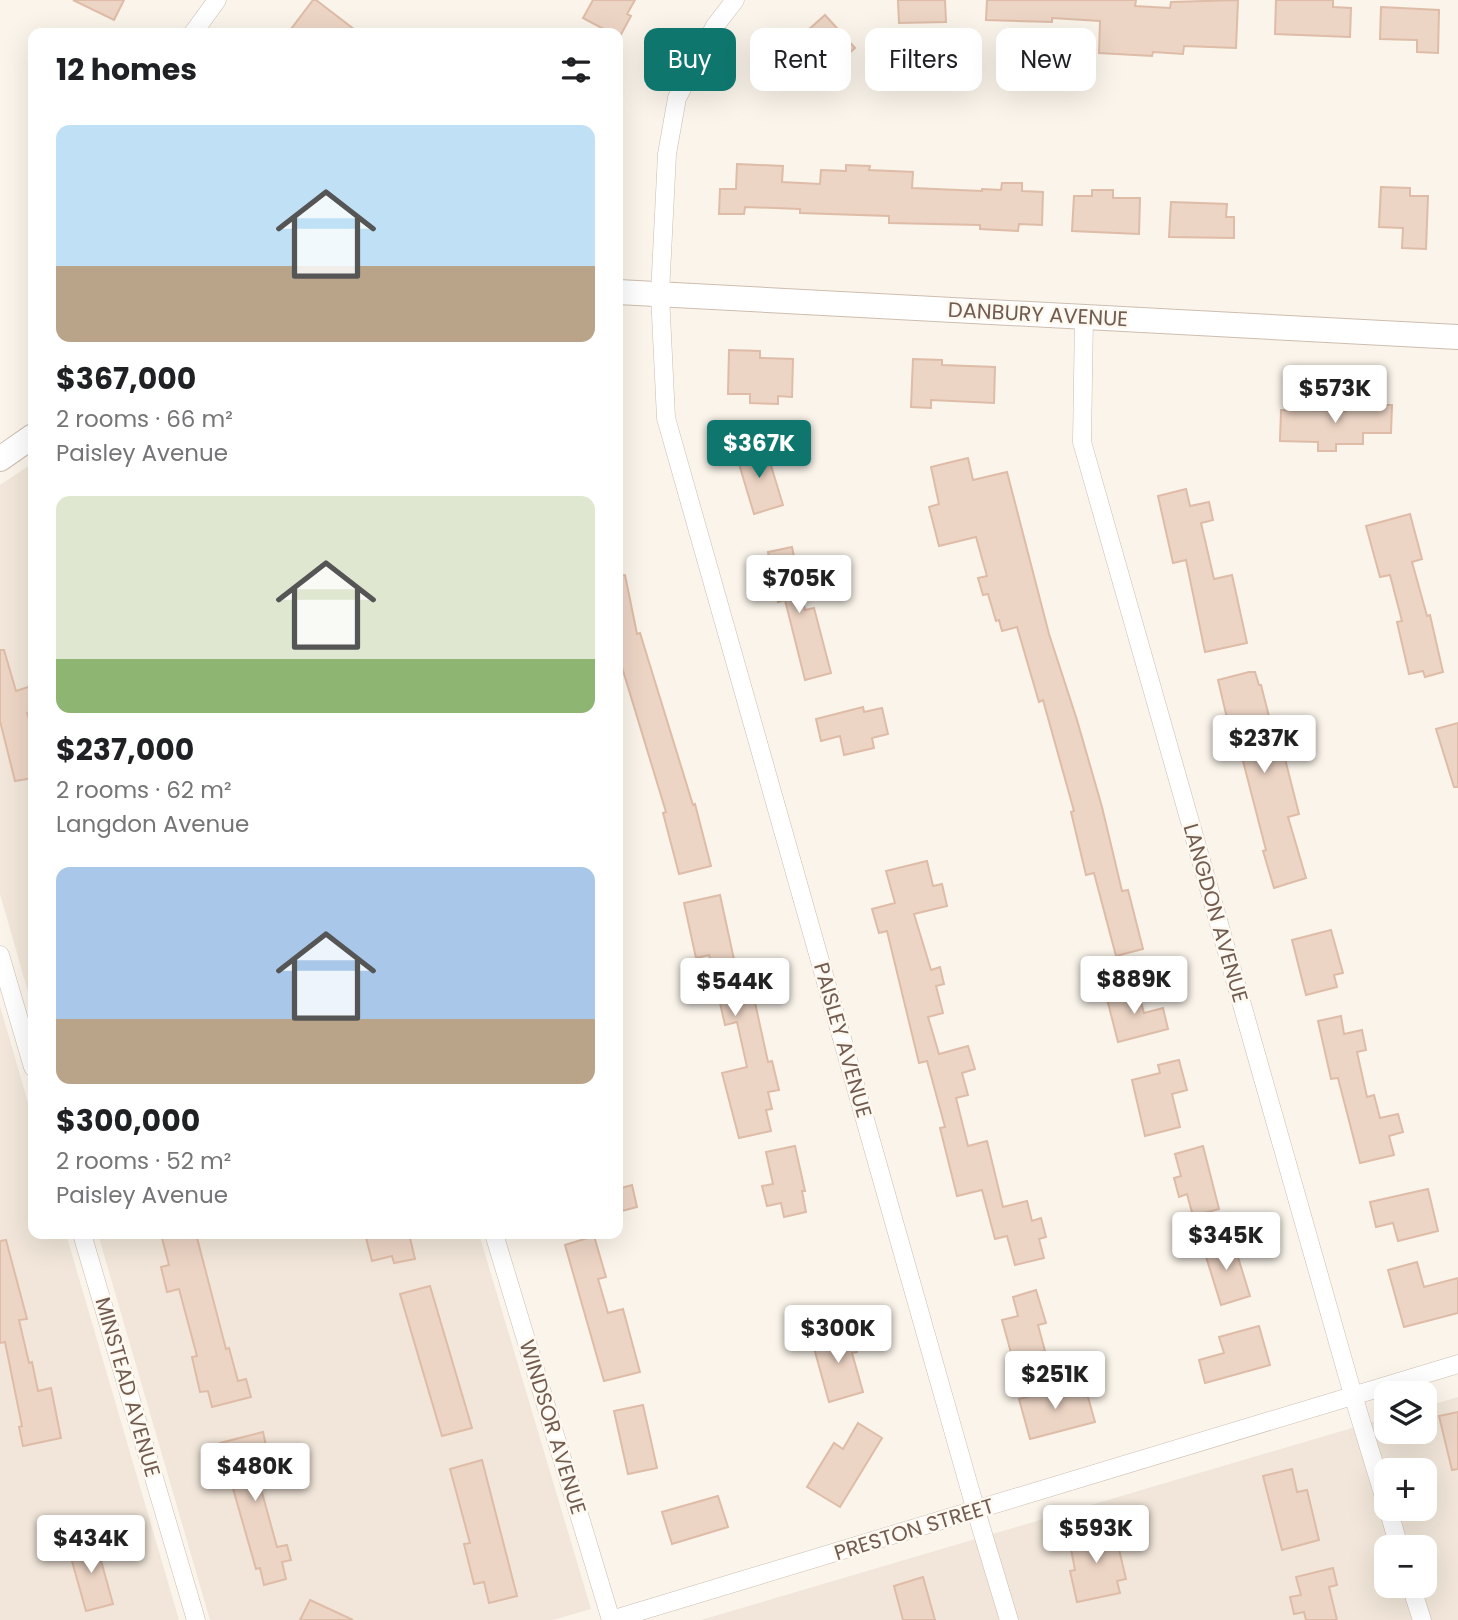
<!DOCTYPE html>
<meta charset="utf-8">
<style>
:root{--surface:#fff;--page:#f6f6f6;--text:#202124;--muted:#757577;--accent:#0f766e}
body{margin:0;font-family:Poppins,sans-serif;background:var(--page);color:var(--text);height:100vh;display:flex;flex-direction:column;font-size:26px;white-space:nowrap}
*{box-sizing:border-box;margin:0}
p{font-size:23px;color:var(--muted)}
.icon{flex:none;width:38px;height:38px;fill:none;stroke:currentColor;stroke-width:2;stroke-linecap:round;stroke-linejoin:round}
.map{position:relative;flex:1;overflow:hidden}
.sheet{position:absolute;left:28px;top:28px;width:595px;height:1211px;display:flex;flex-direction:column;background:var(--surface);border-radius:14px;box-shadow:0 7px 28px #0002}
.sheet>*{flex:none}
.hud{position:absolute;left:644px;top:28px;width:665px;height:63px;display:flex;gap:14px}
.controls{position:absolute;left:1374px;top:1381px;display:grid;gap:14px}
.controls a{display:grid;place-items:center;width:63px;height:63px;border-radius:14px;background:var(--surface);box-shadow:0 7px 28px #0002;font-size:35px}
.price{position:absolute;translate:-50% -60px;padding:0 16px;border-radius:7px;background:#fff;color:#222;font-size:23px;line-height:46px;filter:drop-shadow(0 2px 4px #0008)}
.price::after{content:'';position:absolute;left:50%;top:42px;width:21px;height:16px;margin-left:-10px;background:inherit;clip-path:polygon(0 0,100% 0,50% 100%)}
.price.on{background:var(--accent);color:#fff}
ul{padding:0;list-style:none}
li{display:grid;align-content:center;gap:14px;height:371px;padding:0 28px}
li span{display:grid;place-items:center;height:217px;border-radius:14px;color:#555}
li>.icon{margin-inline-start:auto}
span .icon{width:126px;height:126px;fill:#fffc;stroke-width:1}
li b{font-size:30px}
h2{display:flex;justify-content:space-between;align-items:center;height:84px;padding:0 28px;font-size:30px}
.chip{padding:0 24px;border-radius:14px;background:var(--surface);box-shadow:0 7px 28px #0002;font-size:24px;line-height:63px}
.chip.on{background:var(--accent);color:#fff}
.map>svg:first-child{display:block}
.residential{fill:#f1e6d9;fill-rule:evenodd}
.building{fill:#edd5c5;stroke:#debca7;stroke-width:2}
.lines{fill:none;stroke-linecap:round;stroke-linejoin:round}
.street-casing{stroke:#ccbcb1;stroke-width:19}
.secondary-casing{stroke:#cebdaf;stroke-width:26}
.street{stroke:#fff;stroke-width:18}
.secondary{stroke:#fff;stroke-width:24}
.labels{text-anchor:middle;dominant-baseline:central;stroke-width:5;stroke-linejoin:round;paint-order:stroke}
.street-label{font-size:21px;fill:#725c50;stroke:#fdf8f0}
</style>
<div class="map">
<svg width="1458" height="1620" viewBox="0 0 1458 1620">
<rect width="100%" height="100%" fill="#faf4ea"/>
<g class="residential">
<path d="M33,463V1009L0,894V485Z"/>
<path d="M0,1006L33,1120V1234H66L179,1620H0Z"/>
<path d="M98,1234H479L591,1609L553,1620H210Z"/>
<path d="M1458,1397V1620H701L1386,1418V1432H1424L1425,1407ZM1386,1470H1424V1508H1386ZM1386,1547H1424V1586H1386Z"/>
</g>
<g class="building">
<path d="M73,0H124L114,20Z"/>
<path d="M313,0H316L359,33H288Z"/>
<path d="M593,0H635L627,14L631,16L619,38L618,33H611L583,18Z"/>
<path d="M898,0H945L946,22L899,23Z"/>
<path d="M987,0H1136L1135,6L1170,8L1171,2L1238,0L1236,48L1184,46L1183,54L1153,52L1152,56L1099,53L1100,21L1052,18V22L986,20Z"/>
<path d="M1276,0H1333V7L1351,8L1350,37L1275,34Z"/>
<path d="M1381,7L1439,10L1438,53L1417,52V40L1380,39Z"/>
<path d="M825,15L855,48L809,89L779,56Z"/>
<path d="M737,164L783,166L782,182L820,184L821,170L846,171V165L870,166L869,170L913,172L912,188L982,191V189L1001,190L1002,183H1022V191L1043,192L1042,225L1019,224L1018,231L980,229V225L889,223V216L800,213V209L745,207L744,214H719L720,189H736Z"/>
<path d="M1381,187L1410,188V196H1428L1426,249L1402,248L1403,228L1379,227Z"/>
<path d="M1092,190H1113V198H1140L1139,234L1072,231L1074,196H1092Z"/>
<path d="M1171,202L1227,204L1226,217H1234V238L1169,237Z"/>
<path d="M729,350L760,351V358L793,359L792,397L778,396V404L750,403V394H728Z"/>
<path d="M913,359L942,360V365L995,367L994,403L931,400V408L911,407Z"/>
<path d="M1346,405H1392L1391,433H1363V444H1336V451H1318V442L1280,441L1281,410L1346,411Z"/>
<path d="M765,446L783,505L754,514L736,454Z"/>
<path d="M968,458L973,480L1007,472L1049,634L1077,720L1102,807L1122,891L1128,890L1143,949L1116,956L1094,873L1086,875L1071,812L1074,811L1043,700L1039,702L1017,627L1002,631L999,620L996,621L988,594L983,595L978,578L987,576L976,537L939,546L929,507L939,504L931,467Z"/>
<path d="M1186,489L1190,506L1209,502L1213,520L1201,523L1214,579L1232,575L1247,643L1205,652L1186,560L1173,563L1158,496Z"/>
<path d="M1410,514L1422,559L1412,562L1427,616L1430,615L1443,672L1425,677L1423,671L1409,674L1397,622L1402,621L1390,575L1380,577L1366,526Z"/>
<path d="M792,547L805,610L814,608L831,673L805,680L785,600L778,602L768,552Z"/>
<path d="M625,575L637,634L640,633L693,805L695,804L711,866L679,874L663,813L666,812L618,654V576Z"/>
<path d="M0,650H4L16,691L31,686L33,695V711L27,713L33,733V778L15,781L0,721Z"/>
<path d="M1249,672H1255L1259,685H1261L1278,752L1283,751L1299,814L1288,817L1306,878L1274,888L1263,851L1266,850L1236,734L1231,735L1218,680Z"/>
<path d="M863,707L864,712L882,708L888,734L872,738L874,748L844,755L840,736L821,741L816,719Z"/>
<path d="M1458,723V787H1454L1436,729Z"/>
<path d="M927,861L933,886L942,884L947,906L914,914L931,970L940,967L944,984L936,986L943,1013L928,1017L939,1054L968,1046L975,1069L962,1073L968,1095L956,1098L968,1146L987,1141L1003,1207L1027,1201L1032,1221L1041,1218L1046,1237L1039,1239L1044,1258L1015,1265L1007,1236L995,1239L982,1190L957,1196L940,1128L945,1127L927,1061L919,1063L887,931L879,933L872,909L895,903L886,871Z"/>
<path d="M720,895L738,978L749,975L768,1062L772,1061L779,1090L768,1092L772,1109L766,1110L771,1131L739,1138L722,1073L747,1067L737,1022L725,1025L709,955L696,958L684,903Z"/>
<path d="M1331,930L1343,973L1334,975L1337,987L1306,995L1292,940Z"/>
<path d="M1137,987L1144,1013L1163,1008L1168,1029L1118,1042L1106,995Z"/>
<path d="M1341,1016L1344,1034L1362,1030L1366,1050L1357,1052L1367,1097L1374,1095L1380,1118L1398,1114L1403,1132L1389,1136L1394,1155L1360,1163L1338,1078L1331,1079L1318,1021Z"/>
<path d="M1179,1060L1187,1090L1172,1094L1180,1127L1145,1136L1132,1080L1160,1073L1158,1065Z"/>
<path d="M795,1146L805,1191H802L806,1212L784,1217L781,1203L767,1206L762,1186L773,1184L766,1152Z"/>
<path d="M1203,1146L1219,1209L1193,1216L1187,1194L1179,1197L1174,1178L1181,1176L1175,1154Z"/>
<path d="M632,1185L637,1207L618,1212V1189Z"/>
<path d="M1428,1189L1438,1231L1398,1241L1393,1223L1376,1227L1370,1202Z"/>
<path d="M161,1234H196L226,1349L229,1348L238,1381L246,1379L251,1397L212,1407L208,1391L200,1392L192,1357L197,1356L179,1289L167,1292L161,1267L169,1265Z"/>
<path d="M365,1234H409L415,1259L394,1263L392,1256L372,1261Z"/>
<path d="M594,1236L606,1277L598,1279L608,1313L623,1309L640,1372L604,1381L565,1245Z"/>
<path d="M1232,1238L1250,1296L1221,1305L1203,1247Z"/>
<path d="M6,1240L27,1319L19,1320L29,1363L32,1362L38,1391L51,1388L61,1438L23,1446L19,1427L22,1426L5,1342L0,1343V1241Z"/>
<path d="M1417,1262L1424,1287L1458,1278V1313L1404,1327L1388,1270Z"/>
<path d="M430,1286L472,1428L442,1436L400,1294Z"/>
<path d="M1036,1290L1046,1323L1038,1325L1045,1351L1013,1360L1002,1320L1018,1316L1013,1297Z"/>
<path d="M1259,1326L1270,1365L1205,1383L1199,1360L1224,1353L1219,1337Z"/>
<path d="M851,1330L857,1352L852,1353L863,1392L829,1402L812,1341Z"/>
<path d="M1055,1379L1060,1397L1086,1390L1095,1422L1030,1439L1019,1399L1043,1393L1040,1383Z"/>
<path d="M643,1405L657,1468L628,1474L614,1411Z"/>
<path d="M1458,1412V1469L1452,1470L1439,1416Z"/>
<path d="M858,1423L882,1438L840,1507L807,1487L834,1443L843,1449Z"/>
<path d="M263,1432L269,1459L263,1460L269,1487L261,1489L277,1547L287,1545L291,1560L282,1562L286,1579L264,1585L260,1568L256,1569L220,1443Z"/>
<path d="M482,1460L517,1596L489,1603L484,1582L474,1584L464,1544L470,1543L450,1469Z"/>
<path d="M1292,1469L1297,1492L1307,1490L1319,1540L1282,1550L1263,1476Z"/>
<path d="M718,1496L728,1527L672,1544L662,1512Z"/>
<path d="M1101,1524L1106,1544L1117,1541L1126,1579L1117,1581L1120,1593L1077,1602L1070,1571L1075,1570L1071,1549L1078,1548L1073,1530Z"/>
<path d="M95,1539L113,1604L86,1611L68,1547Z"/>
<path d="M1333,1568L1337,1585L1329,1587L1337,1620H1306L1304,1612L1294,1614L1290,1597L1301,1595L1296,1577Z"/>
<path d="M923,1577L935,1620H903L894,1586Z"/>
<path d="M310,1600L353,1620H300Z"/>
</g>
<g class="lines">
<g class="street-casing">
<g id="street">
<path d="M735,0L715,26L677,98L667,154L660,294L666,418L976,1511L1009,1620"/>
<path d="M193,33L217,0"/>
<path d="M1084,317L1082,442L1353,1395L1386,1503"/>
<path d="M0,955L33,1067"/>
<path d="M82,1234L196,1620"/>
<path d="M494,1234L611,1620"/>
<path d="M1388,1508L1399,1547"/>
<path d="M1411,1586L1422,1620"/>
<path d="M611,1620L1458,1364"/>
</g>
</g>
<g class="secondary-casing">
<g id="secondary">
<path d="M618,292L1458,337"/>
<path d="M0,459L33,436"/>
</g>
</g>
<use href="#street" class="street"/>
<use href="#secondary" class="secondary"/>
</g>
<g class="labels">
<g class="street-label">
<text transform="translate(1038 314) rotate(3)">DANBURY AVENUE</text>
<text transform="translate(1216 913) rotate(74)">LANGDON AVENUE</text>
<text transform="translate(843 1040) rotate(74)">PAISLEY AVENUE</text>
<text transform="translate(128 1387) rotate(74)">MINSTEAD AVENUE</text>
<text transform="translate(553 1427) rotate(73)">WINDSOR AVENUE</text>
<text transform="translate(914 1529) rotate(-17)">PRESTON STREET</text>
</g>
</g>
</svg>
<div class="controls">
<a><svg class="icon" aria-label="layers" viewBox="0 0 24 24"><path d="M12 4l9 5-9 5-9-5zM3 14l9 5 9-5"/></svg></a>
<a>+</a>
<a>−</a>
</div>
<b class="price" style="left:1335px;top:425px">$573K</b>
<b class="price on" style="left:759px;top:480px">$367K</b>
<b class="price" style="left:799px;top:615px">$705K</b>
<b class="price" style="left:1264px;top:775px">$237K</b>
<b class="price" style="left:1134px;top:1016px">$889K</b>
<b class="price" style="left:735px;top:1018px">$544K</b>
<b class="price" style="left:1226px;top:1272px">$345K</b>
<b class="price" style="left:838px;top:1365px">$300K</b>
<b class="price" style="left:1055px;top:1411px">$251K</b>
<b class="price" style="left:255px;top:1503px">$480K</b>
<b class="price" style="left:1096px;top:1565px">$593K</b>
<b class="price" style="left:91px;top:1575px">$434K</b>
<div class="hud">
<a class="chip on">Buy</a>
<a class="chip">Rent</a>
<a class="chip">Filters</a>
<a class="chip">New</a>
</div>
<section class="sheet">
<h2>12 homes<svg class="icon" aria-label="filters" viewBox="0 0 24 24"><path d="M4 7h16M4 17h16"/><circle cx="9" cy="7" r="2"/><circle cx="15" cy="17" r="2"/></svg></h2>
<ul>
<li><span style="background:linear-gradient(#bfe0f5 65%,#b9a48a 0)"><svg class="icon" aria-label="home" viewBox="0 0 24 24"><path d="M3 11l9-7 9 7M6 9v11h12V9"/></svg></span><div><b>$367,000</b><p>2 rooms · 66 m²</p><p>Paisley Avenue</p></div></li>
<li><span style="background:linear-gradient(#dfe7d0 75%,#8fb573 0)"><svg class="icon" aria-label="home" viewBox="0 0 24 24"><path d="M3 11l9-7 9 7M6 9v11h12V9"/></svg></span><div><b>$237,000</b><p>2 rooms · 62 m²</p><p>Langdon Avenue</p></div></li>
<li><span style="background:linear-gradient(#a9c7e8 70%,#b9a48a 0)"><svg class="icon" aria-label="home" viewBox="0 0 24 24"><path d="M3 11l9-7 9 7M6 9v11h12V9"/></svg></span><div><b>$300,000</b><p>2 rooms · 52 m²</p><p>Paisley Avenue</p></div></li>
</ul>
</section>
</div>
